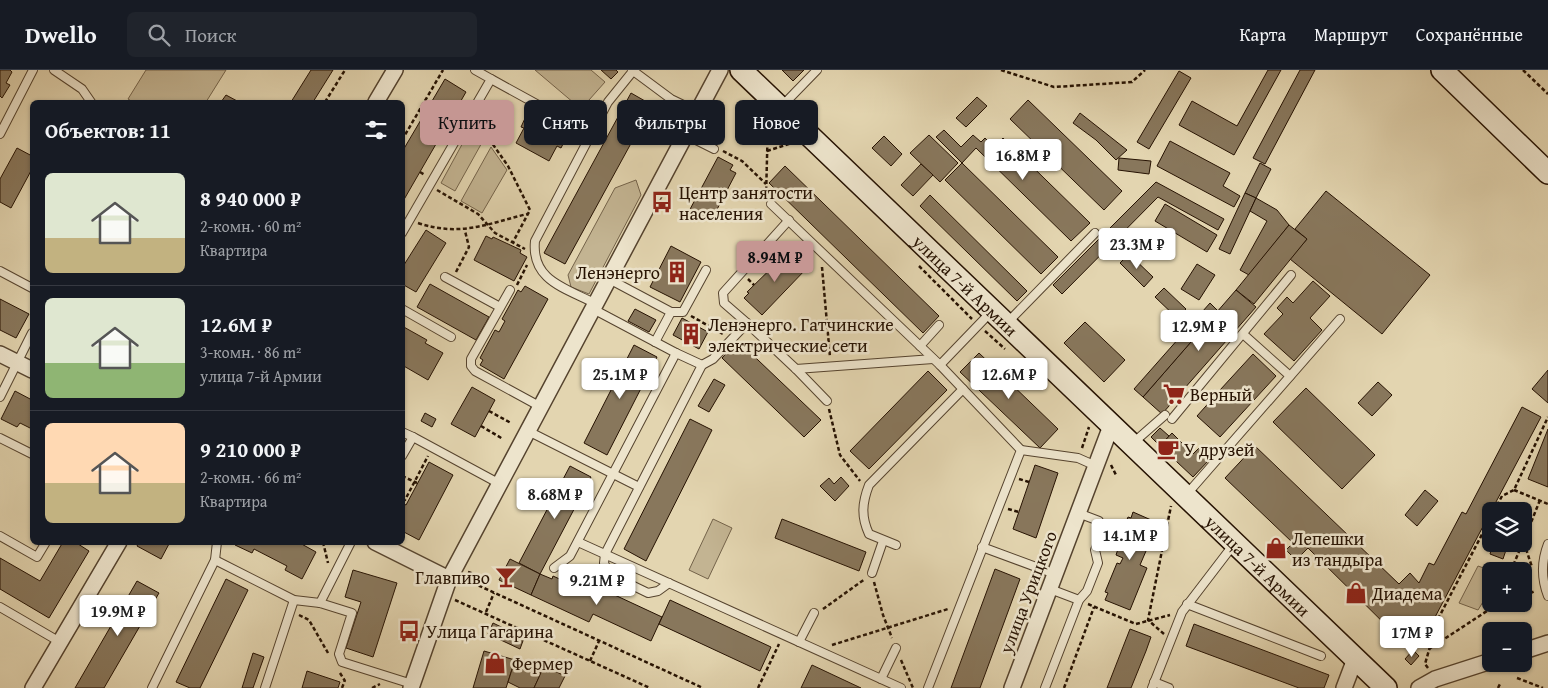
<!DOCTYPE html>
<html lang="ru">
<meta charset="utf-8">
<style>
:root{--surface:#171b24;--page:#20242c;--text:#f1f3f6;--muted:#9ea1a6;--line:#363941;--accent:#c59692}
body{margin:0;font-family:"Gentium Book Plus",serif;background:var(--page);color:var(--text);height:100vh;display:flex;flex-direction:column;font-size:19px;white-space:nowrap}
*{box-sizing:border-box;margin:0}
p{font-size:16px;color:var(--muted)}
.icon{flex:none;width:28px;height:28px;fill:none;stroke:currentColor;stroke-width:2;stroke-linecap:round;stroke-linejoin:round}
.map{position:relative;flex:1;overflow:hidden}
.sheet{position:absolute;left:30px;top:30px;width:375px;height:445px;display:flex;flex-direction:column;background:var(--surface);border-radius:8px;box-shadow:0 1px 4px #0004}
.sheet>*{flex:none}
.top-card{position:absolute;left:420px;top:30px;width:475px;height:45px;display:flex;gap:10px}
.buttons{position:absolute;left:1482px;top:432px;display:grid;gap:10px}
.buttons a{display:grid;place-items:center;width:50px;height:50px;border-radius:8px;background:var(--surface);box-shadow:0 1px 4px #0004;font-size:25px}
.price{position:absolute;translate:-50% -42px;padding:0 11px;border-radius:5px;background:#fff;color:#222;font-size:16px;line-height:32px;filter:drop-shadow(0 1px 2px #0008)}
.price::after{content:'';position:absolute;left:50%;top:30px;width:15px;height:11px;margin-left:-8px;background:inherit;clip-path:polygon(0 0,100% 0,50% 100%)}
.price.active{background:var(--accent);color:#111}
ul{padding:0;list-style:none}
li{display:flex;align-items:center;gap:15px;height:125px;padding:0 15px}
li+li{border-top:1px solid var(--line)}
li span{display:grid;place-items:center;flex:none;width:140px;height:100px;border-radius:8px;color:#555}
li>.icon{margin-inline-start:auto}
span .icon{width:60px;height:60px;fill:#fffc;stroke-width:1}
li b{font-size:21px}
h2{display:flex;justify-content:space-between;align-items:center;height:60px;padding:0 15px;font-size:21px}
.tag{padding:0 18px;border-radius:8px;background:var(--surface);box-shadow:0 1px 4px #0004;font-size:18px;line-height:45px}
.tag.active{background:var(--accent);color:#111}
header{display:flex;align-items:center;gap:30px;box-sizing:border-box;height:70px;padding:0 25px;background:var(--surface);border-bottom:1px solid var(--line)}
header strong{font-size:24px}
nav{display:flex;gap:28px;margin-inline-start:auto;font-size:18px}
.search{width:350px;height:45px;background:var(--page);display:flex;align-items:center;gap:12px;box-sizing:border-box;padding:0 18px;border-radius:8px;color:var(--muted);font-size:19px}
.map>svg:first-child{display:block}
.green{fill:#c3b492;stroke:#74634a}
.building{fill:#88775c;stroke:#261202}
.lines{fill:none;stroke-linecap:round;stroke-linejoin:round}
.lane-casing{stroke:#55432e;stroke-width:10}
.street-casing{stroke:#55432e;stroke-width:18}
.secondary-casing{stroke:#261202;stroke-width:24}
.path{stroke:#261202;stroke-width:2.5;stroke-dasharray:4 2.5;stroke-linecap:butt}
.lane{stroke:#ede4cc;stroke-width:8}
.street{stroke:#ede4cc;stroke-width:15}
.secondary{stroke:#ede4cc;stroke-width:21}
.labels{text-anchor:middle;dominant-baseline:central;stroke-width:5;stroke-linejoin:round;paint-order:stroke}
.poi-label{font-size:18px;fill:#261202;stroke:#ede4cc;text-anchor:start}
.street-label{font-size:18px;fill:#261202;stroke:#ede4cc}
</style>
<header>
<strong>Dwello</strong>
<div class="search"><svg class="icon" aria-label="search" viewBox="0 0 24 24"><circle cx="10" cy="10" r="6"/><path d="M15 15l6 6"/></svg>Поиск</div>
<nav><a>Карта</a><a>Маршрут</a><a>Сохранённые</a></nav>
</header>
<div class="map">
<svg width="1548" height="618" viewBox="0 0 1548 618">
<rect width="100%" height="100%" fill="#e3d5b0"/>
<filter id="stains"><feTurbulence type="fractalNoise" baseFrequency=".004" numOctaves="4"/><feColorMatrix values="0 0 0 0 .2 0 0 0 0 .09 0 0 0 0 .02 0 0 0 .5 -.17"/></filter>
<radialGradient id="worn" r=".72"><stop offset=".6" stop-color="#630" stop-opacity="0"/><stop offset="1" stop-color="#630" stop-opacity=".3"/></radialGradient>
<g class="green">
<path d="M146,0H226L206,32H133L128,29Z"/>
<path d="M535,0H591L605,12L581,39Z"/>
<path d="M484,34L499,42L455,121L441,113Z"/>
<path d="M491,77L507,100L482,143L461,131Z"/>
<path d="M636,110L641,125L589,224L571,217L568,205L615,118Z"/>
<path d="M713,449L732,458L708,509L689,500Z"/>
<path d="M1478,496L1492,501L1491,519L1478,540L1459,533Z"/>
</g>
<g class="building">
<path d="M0,0H10L12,2L6,13L10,15L2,28L0,26Z"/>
<path d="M311,0H333L313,32H291Z"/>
<path d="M601,0H616L618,2L611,9Z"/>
<path d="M782,0H804L793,11Z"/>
<path d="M1268,0H1281L1234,85L1179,55L1192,31L1237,56Z"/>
<path d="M1300,0H1315L1265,94L1253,88Z"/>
<path d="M1179,1L1191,8L1149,79L1137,72Z"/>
<path d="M445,9L466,22L402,133V82Z"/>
<path d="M631,23L652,35L565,194L544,183Z"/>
<path d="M226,25L239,32H221Z"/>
<path d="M977,27L987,36L966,57L956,48Z"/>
<path d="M1028,30L1122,121L1104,140L1010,49Z"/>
<path d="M1080,43L1127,80L1116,90L1096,70L1073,53Z"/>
<path d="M527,44L554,62L555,59L567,66L561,78L557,76L549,91L516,73L524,58L521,57Z"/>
<path d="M944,60L961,77L973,65L981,72L985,68L994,77L1003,68L1090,153L1071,171L976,78L962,93L936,67Z"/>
<path d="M929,65L958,93L940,112L910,83Z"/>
<path d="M884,66L902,84L891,96L872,78Z"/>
<path d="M1170,71L1230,103L1223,116L1240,126L1234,137L1157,96Z"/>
<path d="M17,78L32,86V99L11,138L0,132V109Z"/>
<path d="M718,87L733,95L730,100L736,103L712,149L705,146L703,151L688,143Z"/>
<path d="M1119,88L1151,91L1149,104L1118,100Z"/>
<path d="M962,93L1058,187L1041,204L945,110Z"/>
<path d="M1260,93L1271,99L1256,128L1245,123Z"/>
<path d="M921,94L933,105L913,126L901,115Z"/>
<path d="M785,96L939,246L923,263L769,113Z"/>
<path d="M1156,112L1224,149L1218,160L1158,127L1062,224L1053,215Z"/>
<path d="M1326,121L1430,205L1382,264L1290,189L1307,169L1295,159Z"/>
<path d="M1245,123L1256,128L1230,184L1219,179Z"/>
<path d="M930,125L1027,221L1017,231L920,136Z"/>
<path d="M1256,128L1277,140L1289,155L1249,205L1240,200L1267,151L1250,141Z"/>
<path d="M1165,134L1217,165L1207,182L1155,151Z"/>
<path d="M1289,155L1307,169L1254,234L1236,220Z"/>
<path d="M426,160L446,173L416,222L402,214V198Z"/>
<path d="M486,166L492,169L493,167L521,180L520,183L527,187L514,211L474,190Z"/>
<path d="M671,176L701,192L680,232L650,217Z"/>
<path d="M789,181L807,198L762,245L744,228L749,223L747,222Z"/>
<path d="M1129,184L1153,207L1144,217L1120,193Z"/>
<path d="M1197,194L1215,205L1199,230L1181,219Z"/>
<path d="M1313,211L1330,226L1310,248L1322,260L1294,291L1264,264L1283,244L1277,238L1287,227L1293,233Z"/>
<path d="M430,214L489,247L476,270L417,237Z"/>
<path d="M525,216L548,229L504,309L480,295L483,290L480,288L495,260L499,262L505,251L502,249L518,220L521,222Z"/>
<path d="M1164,218L1186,239L1177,248L1155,227Z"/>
<path d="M1236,220L1256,237L1162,344L1143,327Z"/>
<path d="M0,229L29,244L16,268L0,260Z"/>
<path d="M1210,233L1218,241L1143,327L1134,319Z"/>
<path d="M635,239L656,250L649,262L628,251Z"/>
<path d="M682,248L708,262L699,279L673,265Z"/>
<path d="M1085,252L1125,290L1104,312L1064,273Z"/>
<path d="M402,256L427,270L425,273L443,283L428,310L402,295Z"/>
<path d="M738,271L821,350L804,367L722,288Z"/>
<path d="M634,275L657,287L607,385L584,373Z"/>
<path d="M979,283L1058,359L1040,378L960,302Z"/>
<path d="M1253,284L1276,306L1220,367L1197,346L1214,327L1219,332L1225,325L1220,320Z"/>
<path d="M1548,300V333L1532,319Z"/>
<path d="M928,301L947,320L869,399L850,381Z"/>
<path d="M714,309L725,315L709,342L698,336Z"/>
<path d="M1378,312L1392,325L1372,346L1358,333Z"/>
<path d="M472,317L495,330L475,367L451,354Z"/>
<path d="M1306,318L1375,385L1342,419L1273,352Z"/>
<path d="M15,321L32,330V359L20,353L17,357L1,349Z"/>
<path d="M1522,337L1541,347L1434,549L1409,578L1308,478L1296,490L1286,480L1293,473L1225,408L1255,376L1399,514L1410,503L1419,513L1429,493L1434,495L1462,442L1466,444Z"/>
<path d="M425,343L436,349L432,357L421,351Z"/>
<path d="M690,349L712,360L646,491L624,479Z"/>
<path d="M1160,358L1169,366L1160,376L1151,367Z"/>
<path d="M1548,359V417L1528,409Z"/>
<path d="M1172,363L1193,384L1199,378L1210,389L1193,407L1160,376Z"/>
<path d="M429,392L453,405L419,470L402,461V433L406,435Z"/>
<path d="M1035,395L1058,403L1036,468L1013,459Z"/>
<path d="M570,396L591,407L540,504L519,493Z"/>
<path d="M841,407L849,416L835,431L820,416L829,408L834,414Z"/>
<path d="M1425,420L1438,431L1417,456L1405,445Z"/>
<path d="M1133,442L1158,453L1140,495L1147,498L1130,540L1105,530L1108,523L1105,522L1117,493L1120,494L1123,488L1116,485L1118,479L1116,478L1128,447L1131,448Z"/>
<path d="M782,449L866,482L859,501L775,468Z"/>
<path d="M63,472H75L89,481L49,548L0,519V488L40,511Z"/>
<path d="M139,472H170L161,489L137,476Z"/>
<path d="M236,472H298L316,482L302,509L285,500L287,496L254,479L252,483L235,475Z"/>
<path d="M1493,474H1508L1503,489L1490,484Z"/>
<path d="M510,489L540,504L531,525L499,510Z"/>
<path d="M995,499L1020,509L980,618H951Z"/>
<path d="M353,500L397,513L373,587L346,578L361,532L345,527Z"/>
<path d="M540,504L552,509L553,506L601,528L604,520L662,547L651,571L593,544L589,552L531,525Z"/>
<path d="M226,509L248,520L200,618H190L176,612Z"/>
<path d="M137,511L159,523L104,618H75Z"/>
<path d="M670,530L771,577L760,601L659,554Z"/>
<path d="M493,553L524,568L520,579L488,564Z"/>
<path d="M1194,554L1329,605L1324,618H1299L1186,576Z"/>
<path d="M1130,559L1151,567L1146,581L1131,618H1107Z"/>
<path d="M1413,580L1419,586L1411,595L1405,589Z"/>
<path d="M484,581L515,590L506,618H473Z"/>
<path d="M253,583L264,587L253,618H242Z"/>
<path d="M515,590L541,603L534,618H520L508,612Z"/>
<path d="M812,595L829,603L861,618H801Z"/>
<path d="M544,596L565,606L559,618H534Z"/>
<path d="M307,601L340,612L338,618H302Z"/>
</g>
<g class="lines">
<g class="lane-casing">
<g id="lane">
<path d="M54,0L82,19L91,32"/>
<path d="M632,0L671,29L698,42"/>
<path d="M491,9L591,64"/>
<path d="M782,36L817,0"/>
<path d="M0,64L33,0"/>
<path d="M686,65L714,79"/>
<path d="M771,134L940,295L1021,380L928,618"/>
<path d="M402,163L491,9L475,0"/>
<path d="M0,201L32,218"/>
<path d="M445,207L500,237"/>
<path d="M609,209L671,242L655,272"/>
<path d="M510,220L471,289V296L475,301L541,337"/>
<path d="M596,234C566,218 531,211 535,171L608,32L633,1"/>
<path d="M402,239L451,267"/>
<path d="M671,242H683L706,200"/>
<path d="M747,253L724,233L723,223L789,150"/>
<path d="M1007,253L1095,163"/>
<path d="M1243,264L1290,306"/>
<path d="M920,276L939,255"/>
<path d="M702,295L713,289L747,253L796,299L827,331"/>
<path d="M940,295L991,242"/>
<path d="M796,299L933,289"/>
<path d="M0,327L32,263"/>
<path d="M1172,349L1291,205"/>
<path d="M528,361L639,417"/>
<path d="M402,362L413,367L402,386"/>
<path d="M413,367L500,414"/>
<path d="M0,368L32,384"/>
<path d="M1133,373L1165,345"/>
<path d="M1021,380L1078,388L1096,396"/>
<path d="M1187,424L1340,249"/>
<path d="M0,466L37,487L46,472"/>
<path d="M578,472L901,618"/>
<path d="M1548,474C1541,492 1541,508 1548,526"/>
<path d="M896,475L869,464C861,447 862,433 869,415L963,319"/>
<path d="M982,477L1055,504"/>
<path d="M215,490L294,530L320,533L352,543L339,584L342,592L412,614"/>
<path d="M554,498L570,486L676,283L593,239"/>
<path d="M872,503L883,471"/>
<path d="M669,513L658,521L648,523L609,504L604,493L605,484L702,295L676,283"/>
<path d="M1050,519L1079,530"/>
<path d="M320,533L351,472"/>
<path d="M1187,534L1321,586"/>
<path d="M0,537L60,572"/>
<path d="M799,572L814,543"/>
<path d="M881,609L896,578"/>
<path d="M1154,612L1169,618"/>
<path d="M152,618L215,490L217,472"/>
<path d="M265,618L294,530"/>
<path d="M1045,618L1079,530L1087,521L1098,493L1095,480L1103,460L1099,451L1078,443"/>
<path d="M1152,618L1182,542L1234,474"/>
</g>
</g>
<g class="street-casing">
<g id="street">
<path d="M376,32L395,0"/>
<path d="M0,284L32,300"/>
<path d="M375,472L449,509"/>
<path d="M1524,581L1548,573"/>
<path d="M33,618L119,472"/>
<path d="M411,618L449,509L720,0"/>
<path d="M1012,618L1111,356"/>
<path d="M1344,618L1355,589"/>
<path d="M1419,618L1435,609L1491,591"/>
</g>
</g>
<g class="secondary-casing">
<g id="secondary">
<path id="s1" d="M741,0L1386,618"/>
<path d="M1442,0L1548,103"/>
</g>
</g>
<g class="path">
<path d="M1001,0L1054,17L1132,12L1145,0"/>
<path d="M1523,0L1548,24"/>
<path d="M325,32L345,0"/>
<path d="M478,53L508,96L530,140L513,172"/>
<path d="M402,70L443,0"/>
<path d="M439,70L444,73"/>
<path d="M723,81L742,91L766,114"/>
<path d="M767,81L792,73"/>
<path d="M420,102L425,105"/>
<path d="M437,120L478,144L495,163L525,179"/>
<path d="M766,127L768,50"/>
<path d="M418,153C460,167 487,154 527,144"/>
<path d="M770,186L777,191"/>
<path d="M919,196L972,249"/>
<path d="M822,197L830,287"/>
<path d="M456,202L469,177L465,161"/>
<path d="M748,209L754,215"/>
<path d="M517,215L527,195"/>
<path d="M691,246L723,264"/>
<path d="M985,261L1005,279"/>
<path d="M829,339L840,385L860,411"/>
<path d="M489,341L511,353"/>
<path d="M481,356L503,369"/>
<path d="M1082,378L1089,357"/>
<path d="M1111,395L1116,405"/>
<path d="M402,406L417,413"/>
<path d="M1019,409L1029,412"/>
<path d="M1514,420L1548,434"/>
<path d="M402,429L405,430L428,386"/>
<path d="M1008,439L1019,442"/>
<path d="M1494,441L1502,426L1514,420L1548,347"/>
<path d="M1524,470L1540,430"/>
<path d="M323,472L328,493"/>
<path d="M1524,473L1532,497"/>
<path d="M1511,501L1522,474"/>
<path d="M468,502L471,503L473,513L703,618"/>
<path d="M874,512L883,545L892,568"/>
<path d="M593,515L602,509"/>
<path d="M1524,526L1535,521"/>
<path d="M455,530L650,618"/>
<path d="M1088,534L1136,554L1170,545"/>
<path d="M823,539L865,509"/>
<path d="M486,542L494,523"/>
<path d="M299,545L309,550L328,583"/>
<path d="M1164,564L1148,550L1171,436"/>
<path d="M832,575L948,539"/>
<path d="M1429,579L1490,539L1504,534"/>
<path d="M901,590L913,618"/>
<path d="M590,591L599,571"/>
<path d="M1428,598L1425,594L1438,549L1491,447"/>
<path d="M340,603L345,611"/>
<path d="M1517,608L1543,618"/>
<path d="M342,618L345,610"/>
<path d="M372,618L380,614"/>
<path d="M758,618L779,574"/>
<path d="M1064,618L1094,537"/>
<path d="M1498,618L1500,614"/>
</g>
<use href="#lane" class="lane"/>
<use href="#street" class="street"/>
<use href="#secondary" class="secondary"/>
</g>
<defs>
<g id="bus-bare" transform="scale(1.725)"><path d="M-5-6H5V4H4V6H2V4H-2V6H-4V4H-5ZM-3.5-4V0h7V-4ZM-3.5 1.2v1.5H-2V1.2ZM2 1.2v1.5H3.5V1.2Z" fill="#8f2418" stroke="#ede4cc" stroke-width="2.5" paint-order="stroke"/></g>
<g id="building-bare" transform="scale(1.725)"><path d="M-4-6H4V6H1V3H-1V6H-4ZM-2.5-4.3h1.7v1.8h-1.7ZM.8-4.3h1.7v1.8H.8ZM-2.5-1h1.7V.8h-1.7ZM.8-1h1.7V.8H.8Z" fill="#8f2418" stroke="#ede4cc" stroke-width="2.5" paint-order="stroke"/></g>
<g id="supermarket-bare" transform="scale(1.725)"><path d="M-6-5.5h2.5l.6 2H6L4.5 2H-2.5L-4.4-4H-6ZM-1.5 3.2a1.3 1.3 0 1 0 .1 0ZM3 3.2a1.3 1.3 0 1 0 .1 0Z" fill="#8f2418" stroke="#ede4cc" stroke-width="2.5" paint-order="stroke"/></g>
<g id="cafe-bare" transform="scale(1.725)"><path d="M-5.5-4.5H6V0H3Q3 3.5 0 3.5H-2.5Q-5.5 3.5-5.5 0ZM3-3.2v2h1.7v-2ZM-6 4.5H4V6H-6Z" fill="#8f2418" stroke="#ede4cc" stroke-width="2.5" paint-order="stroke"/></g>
<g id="shop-bare" transform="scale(1.725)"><path d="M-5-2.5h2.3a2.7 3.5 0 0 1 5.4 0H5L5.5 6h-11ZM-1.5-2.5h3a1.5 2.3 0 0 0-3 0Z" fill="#8f2418" stroke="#ede4cc" stroke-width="2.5" paint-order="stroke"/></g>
<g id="bar-bare" transform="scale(1.725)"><path d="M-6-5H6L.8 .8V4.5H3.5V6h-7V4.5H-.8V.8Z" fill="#8f2418" stroke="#ede4cc" stroke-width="2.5" paint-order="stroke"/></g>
</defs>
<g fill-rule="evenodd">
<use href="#bus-bare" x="662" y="132"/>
<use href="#building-bare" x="677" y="202"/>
<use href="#building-bare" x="691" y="264"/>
<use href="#supermarket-bare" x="1174" y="324"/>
<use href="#cafe-bare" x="1168" y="379"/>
<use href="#shop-bare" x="1276" y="478"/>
<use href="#bar-bare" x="506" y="507"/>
<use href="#shop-bare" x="1356" y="523"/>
<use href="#bus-bare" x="409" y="561"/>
<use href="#shop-bare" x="495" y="593"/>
</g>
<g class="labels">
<g class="poi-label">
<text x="679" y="122">Центр занятости<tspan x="679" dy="21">населения</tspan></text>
<text x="660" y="202" text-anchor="end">Ленэнерго</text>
<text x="708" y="254">Ленэнерго. Гатчинские<tspan x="708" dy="21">электрические сети</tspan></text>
<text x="1190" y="324">Верный</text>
<text x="1184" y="379">У друзей</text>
<text x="1292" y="468">Лепешки<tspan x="1292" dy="21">из тандыра</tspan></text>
<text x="490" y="507" text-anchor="end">Главпиво</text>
<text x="1372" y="523">Диадема</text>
<text x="426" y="561">Улица Гагарина</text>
<text x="512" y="593">Фермер</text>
</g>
<g class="street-label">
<text stroke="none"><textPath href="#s1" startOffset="311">улица 7-й Армии</textPath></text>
<text stroke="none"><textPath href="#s1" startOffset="716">улица 7-й Армии</textPath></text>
<text transform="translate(1028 522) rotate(-69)">улица Урицкого</text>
</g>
</g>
<rect width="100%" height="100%" filter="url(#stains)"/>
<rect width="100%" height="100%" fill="url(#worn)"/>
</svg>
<div class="buttons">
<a><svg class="icon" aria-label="layers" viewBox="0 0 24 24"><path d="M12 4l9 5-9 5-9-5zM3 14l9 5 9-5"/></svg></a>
<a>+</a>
<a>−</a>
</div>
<b class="price" style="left:1023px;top:111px">16.8M ₽</b>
<b class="price" style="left:1137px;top:200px">23.3M ₽</b>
<b class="price active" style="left:775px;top:213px">8.94M ₽</b>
<b class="price" style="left:1199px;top:282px">12.9M ₽</b>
<b class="price" style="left:620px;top:330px">25.1M ₽</b>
<b class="price" style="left:1009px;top:330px">12.6M ₽</b>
<b class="price" style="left:555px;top:450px">8.68M ₽</b>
<b class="price" style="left:1130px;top:491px">14.1M ₽</b>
<b class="price" style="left:597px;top:536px">9.21M ₽</b>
<b class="price" style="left:118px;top:567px">19.9M ₽</b>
<b class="price" style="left:1412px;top:588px">17M ₽</b>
<div class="top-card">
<a class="tag active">Купить</a>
<a class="tag">Снять</a>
<a class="tag">Фильтры</a>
<a class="tag">Новое</a>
</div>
<section class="sheet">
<h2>Объектов: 11<svg class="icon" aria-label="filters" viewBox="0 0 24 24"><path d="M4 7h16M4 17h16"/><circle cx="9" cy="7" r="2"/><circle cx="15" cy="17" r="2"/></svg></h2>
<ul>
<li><span style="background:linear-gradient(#dfe7d0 65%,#c2b280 0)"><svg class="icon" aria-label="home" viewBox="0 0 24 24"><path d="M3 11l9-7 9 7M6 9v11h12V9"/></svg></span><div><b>8 940 000 ₽</b><p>2-комн. · 60 m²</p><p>Квартира</p></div></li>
<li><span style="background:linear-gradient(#dfe7d0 65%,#8fb573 0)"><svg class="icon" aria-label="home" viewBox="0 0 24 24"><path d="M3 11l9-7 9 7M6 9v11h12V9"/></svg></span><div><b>12.6M ₽</b><p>3-комн. · 86 m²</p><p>улица 7-й Армии</p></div></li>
<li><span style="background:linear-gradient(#ffd9b3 60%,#c2b280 0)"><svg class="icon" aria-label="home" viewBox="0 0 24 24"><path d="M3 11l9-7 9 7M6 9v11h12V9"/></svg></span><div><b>9 210 000 ₽</b><p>2-комн. · 66 m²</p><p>Квартира</p></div></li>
</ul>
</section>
</div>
